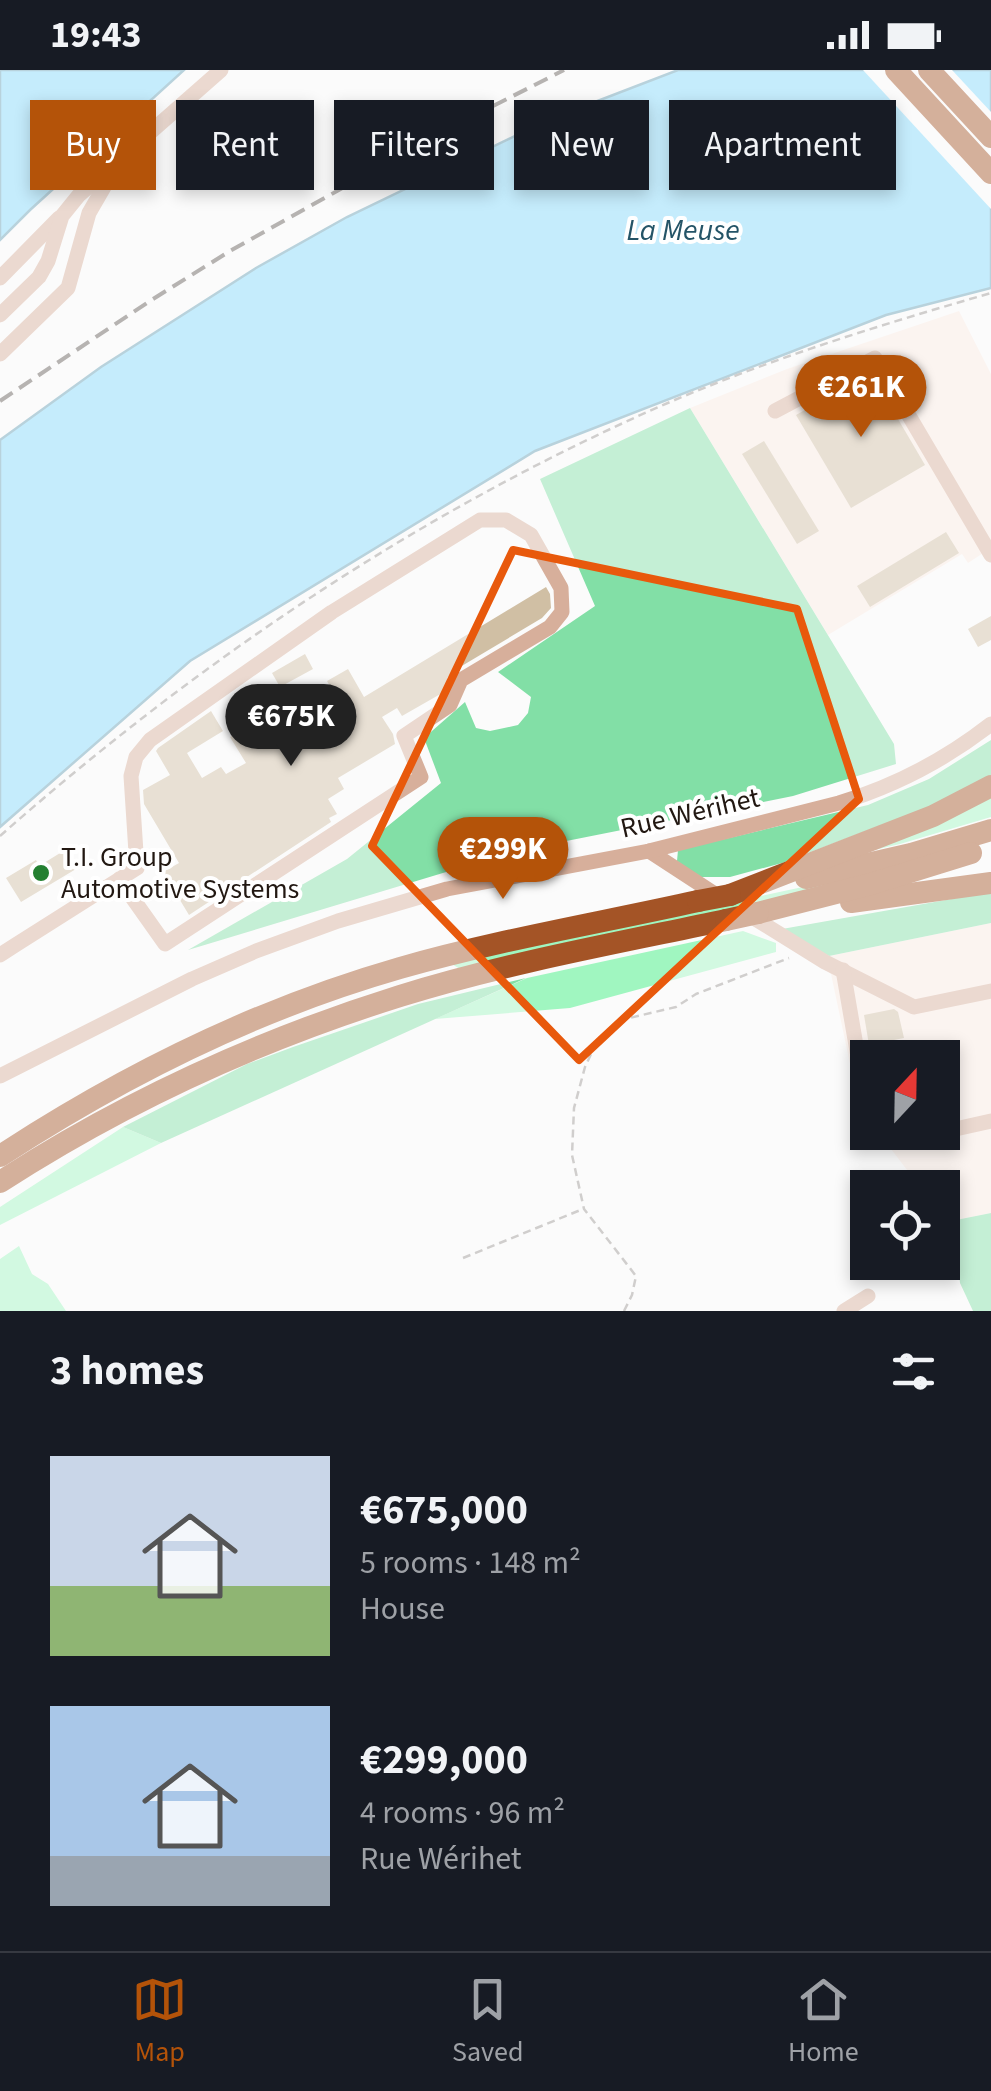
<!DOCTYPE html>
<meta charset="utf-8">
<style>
:root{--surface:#171b24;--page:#20242c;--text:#f1f3f6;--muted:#9ea1a6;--line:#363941;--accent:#b45309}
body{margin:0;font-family:"Source Sans 3",sans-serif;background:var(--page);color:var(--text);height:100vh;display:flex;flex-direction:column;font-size:38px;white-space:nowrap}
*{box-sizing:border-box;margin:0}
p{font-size:32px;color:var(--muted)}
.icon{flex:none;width:55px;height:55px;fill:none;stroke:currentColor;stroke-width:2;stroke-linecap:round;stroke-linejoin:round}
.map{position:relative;height:1241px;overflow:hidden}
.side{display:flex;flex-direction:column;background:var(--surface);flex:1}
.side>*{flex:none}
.banner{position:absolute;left:30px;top:30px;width:932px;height:90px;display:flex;gap:20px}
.needle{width:65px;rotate:22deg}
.controls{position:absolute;left:850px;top:970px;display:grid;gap:20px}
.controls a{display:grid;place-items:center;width:110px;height:110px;border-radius:0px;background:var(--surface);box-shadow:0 5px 15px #0003;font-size:50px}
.price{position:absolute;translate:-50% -85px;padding:0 22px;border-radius:35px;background:var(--accent);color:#fff;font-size:32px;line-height:65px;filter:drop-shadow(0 2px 5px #0008)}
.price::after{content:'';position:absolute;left:50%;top:60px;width:30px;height:22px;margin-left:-15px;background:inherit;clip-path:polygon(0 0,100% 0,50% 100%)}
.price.on{background:#222;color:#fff}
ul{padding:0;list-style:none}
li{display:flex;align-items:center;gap:30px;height:250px;padding:0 50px}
li span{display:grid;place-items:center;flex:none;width:280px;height:200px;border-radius:0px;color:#555}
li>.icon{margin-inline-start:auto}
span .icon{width:120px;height:120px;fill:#fffc;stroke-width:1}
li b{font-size:42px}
h2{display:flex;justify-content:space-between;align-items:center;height:120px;padding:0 50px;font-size:42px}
.tag{padding:0 35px;border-radius:0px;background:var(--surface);box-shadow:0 5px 15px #0003;font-size:35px;line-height:90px}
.tag.on{background:var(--accent);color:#fff}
.status{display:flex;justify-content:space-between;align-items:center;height:70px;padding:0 50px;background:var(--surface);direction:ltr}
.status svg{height:28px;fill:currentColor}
.tabs{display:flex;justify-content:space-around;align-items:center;height:140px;border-top:2px solid var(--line);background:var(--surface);font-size:28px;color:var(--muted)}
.tabs a{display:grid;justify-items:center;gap:5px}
.tabs .on{color:var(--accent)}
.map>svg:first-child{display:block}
.built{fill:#fbebe3}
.green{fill:#a0f6c0}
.forest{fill:#82dfa6}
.water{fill:#84dafd;stroke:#67a0b6;stroke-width:2.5}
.pier{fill:#fbfbfb}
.building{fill:#d0bfa4}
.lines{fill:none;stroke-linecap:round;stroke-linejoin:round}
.path{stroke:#9c9895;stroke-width:2.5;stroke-dasharray:8 5;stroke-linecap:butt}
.minor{stroke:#d7af9b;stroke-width:15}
.highway{stroke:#a45426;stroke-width:22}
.rail{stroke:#625b57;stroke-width:4;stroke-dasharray:15 8;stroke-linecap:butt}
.highway-bridge{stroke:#a45426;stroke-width:22}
.marked{fill:none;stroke:#e8590c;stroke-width:8;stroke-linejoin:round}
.poi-dot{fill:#248031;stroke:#fff;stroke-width:4}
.labels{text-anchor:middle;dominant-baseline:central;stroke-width:8;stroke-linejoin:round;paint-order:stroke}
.street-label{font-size:28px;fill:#221812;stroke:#fff}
.poi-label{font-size:28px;fill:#221812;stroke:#fff;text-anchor:start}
.water-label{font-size:30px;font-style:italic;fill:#245467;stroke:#fff}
</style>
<div class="status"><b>19:43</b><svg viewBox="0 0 49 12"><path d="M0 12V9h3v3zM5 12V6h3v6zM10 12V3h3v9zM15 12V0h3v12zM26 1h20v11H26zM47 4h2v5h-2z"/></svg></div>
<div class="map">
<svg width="991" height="1241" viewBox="0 0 991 1241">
<rect width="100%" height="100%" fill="#fbfbfb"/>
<g class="built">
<path d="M959,241L991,304V478L968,493L962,484L828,565L690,338L787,299Z"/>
<path d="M991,853V1143L946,1152L943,1147L942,1118L920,1117L888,1075L876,1068L872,1063L942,1062V988H868L867,1057L864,1052L856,1022L831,904L823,897L829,886Z"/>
</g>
<g class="green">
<path d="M991,722V747L900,774L848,786Z"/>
<path d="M905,795L807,823L460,899L450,893Z"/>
<path d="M743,861L776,873V882L570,938L435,949L527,908Z"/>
<path d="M123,1057L161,1073L0,1155V1137Z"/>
<path d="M19,1176L32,1204L48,1214L66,1241H0V1189Z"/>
</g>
<g class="forest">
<path d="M690,338L894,674L896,694L793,726L516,781L188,880L347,789L441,713L424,668L465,632L476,658L490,661L518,655L528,643L531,627L498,602L595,536L540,409Z"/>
<path d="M991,670V705L952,728L782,793L730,807H698L677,791L678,780L868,735L929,709Z"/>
<path d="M991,822V853L829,886L782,859Z"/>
<path d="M526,908L161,1073L123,1057L247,994L293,977L418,934Z"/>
<path d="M991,1143V1241H973L960,1213L956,1175L943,1178V1156L946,1152Z"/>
</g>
<g class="water">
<path d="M0,0H184L30,140L0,170Z"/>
<path d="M678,0H991V218L886,245L535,381L190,591L0,757V370L101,297L256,198L347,147L548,50Z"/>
</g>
<path class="pier" d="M863,0H952L991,42V139Z"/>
<g class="building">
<path d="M871,303L925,395L851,438L796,345Z"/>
<path d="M764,371L819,461L797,474L742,384Z"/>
<path d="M946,462L959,483L870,537L857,516Z"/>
<path d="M546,517L550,524L551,538L542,548L455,600L447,608L448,611L444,622L402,646L397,638L382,647L393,664L395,674L338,708L344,719L328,729L337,744L329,748L331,752L189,845L163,802L179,793L144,734L143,720L170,705L156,681L158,678L211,641L223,661L187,683L202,708L221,697L226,704L246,693L230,667L245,658L229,630L240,623L272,675L313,650L317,655L343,640L327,611L348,599L364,627Z"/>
<path d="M991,546V570L978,577L968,559Z"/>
<path d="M305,584L313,599L280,617L272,603Z"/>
<path d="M65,780L76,799L21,832L6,808L36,790L39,796Z"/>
<path d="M894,939L898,942L904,968L869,975L864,945Z"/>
</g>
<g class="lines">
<g class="path">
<path d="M0,766C187,601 394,459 621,354C740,298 866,259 991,223"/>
<path d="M463,1188L583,1139"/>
<path d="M624,1241L632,1225L636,1206L584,1139L572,1085L574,1038L585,997L598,969L621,950L676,937L696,924L789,888"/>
</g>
<g class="minor">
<path d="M0,208L59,148"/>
<path d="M0,245L39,207L48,191L62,146L79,125L221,0"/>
<path d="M0,284L68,218L89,143L111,105"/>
<path d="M775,341L875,288L991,485"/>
<path d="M649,781L721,828"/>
<path d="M749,845L825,892L914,937L991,921"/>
<path d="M0,885L17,874L137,798L131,706L136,687L150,670L332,542L480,450H506L531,465L561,518L562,542L550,557L461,610L450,635L404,666L421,707L165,874L119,809"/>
<path d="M843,900L868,1045"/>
<path d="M0,1006L192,909L256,881L338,851L447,819L649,781L839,733C895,716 945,690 991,654"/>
<path d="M880,1062L899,1071L940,1062"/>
<path d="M942,1062L991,1051"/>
<path d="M844,1241L868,1226"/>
</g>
<g class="highway">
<path d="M896,0L991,103"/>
<path d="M929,0L991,67"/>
<path d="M806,808L911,784L991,760"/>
<path d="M730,825L933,746L991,716"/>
<path d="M851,832L991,813"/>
<path d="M758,843L871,814L971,783"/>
<path d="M0,1086C124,1005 257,939 400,898C498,870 599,853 698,831"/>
<path d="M0,1112C124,1032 259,970 400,926C506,893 617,873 726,850"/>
</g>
<path class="rail" d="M0,331L153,229L230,181L446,60L564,0"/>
<g class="highway-bridge">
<path d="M698,831L730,825"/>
<path d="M726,850L758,843"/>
</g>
</g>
<path d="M0 0H991V1241H0ZM513,480L797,539L859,729L579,990L372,776Z" fill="#fbfbfb" fill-opacity=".55" fill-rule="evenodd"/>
<path class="marked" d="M513,480L797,539L859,729L579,990L372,776Z"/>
<circle class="poi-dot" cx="41" cy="803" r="10"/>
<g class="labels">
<g class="street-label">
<text transform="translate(690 743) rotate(-13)">Rue Wérihet</text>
</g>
<g class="poi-label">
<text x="61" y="787">T.I. Group<tspan x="61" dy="32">Automotive Systems</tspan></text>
</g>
<g class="water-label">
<text x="683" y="160">La Meuse</text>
</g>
</g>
</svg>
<div class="controls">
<a><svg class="needle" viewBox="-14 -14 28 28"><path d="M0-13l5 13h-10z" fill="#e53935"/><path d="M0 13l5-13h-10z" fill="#9ea1a6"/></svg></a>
<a><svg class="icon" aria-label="locate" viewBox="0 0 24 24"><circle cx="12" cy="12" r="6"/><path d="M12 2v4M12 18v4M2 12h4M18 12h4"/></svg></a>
</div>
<b class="price" style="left:861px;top:370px">€261K</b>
<b class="price on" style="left:291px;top:699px">€675K</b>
<b class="price" style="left:503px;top:832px">€299K</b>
<div class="banner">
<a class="tag on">Buy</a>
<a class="tag">Rent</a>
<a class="tag">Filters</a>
<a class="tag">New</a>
<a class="tag">Apartment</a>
</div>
</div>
<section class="side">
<h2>3 homes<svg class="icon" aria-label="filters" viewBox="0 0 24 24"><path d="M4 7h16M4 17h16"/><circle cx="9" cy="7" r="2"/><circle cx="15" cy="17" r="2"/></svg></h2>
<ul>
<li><span style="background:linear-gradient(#c9d6e8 65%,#8fb573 0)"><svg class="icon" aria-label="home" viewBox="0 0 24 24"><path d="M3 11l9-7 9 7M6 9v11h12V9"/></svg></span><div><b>€675,000</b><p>5 rooms · 148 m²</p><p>House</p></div></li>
<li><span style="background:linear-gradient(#a9c7e8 75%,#9aa5b1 0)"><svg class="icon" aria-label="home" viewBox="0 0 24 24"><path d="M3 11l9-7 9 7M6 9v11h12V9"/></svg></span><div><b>€299,000</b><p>4 rooms · 96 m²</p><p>Rue Wérihet</p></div></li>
</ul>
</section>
<nav class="tabs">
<a class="on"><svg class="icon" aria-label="map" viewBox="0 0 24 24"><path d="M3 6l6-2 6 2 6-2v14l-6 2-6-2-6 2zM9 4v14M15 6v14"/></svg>Map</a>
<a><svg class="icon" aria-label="saved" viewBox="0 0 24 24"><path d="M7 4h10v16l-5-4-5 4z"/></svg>Saved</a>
<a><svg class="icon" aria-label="home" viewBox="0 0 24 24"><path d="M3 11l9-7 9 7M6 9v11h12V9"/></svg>Home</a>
</nav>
